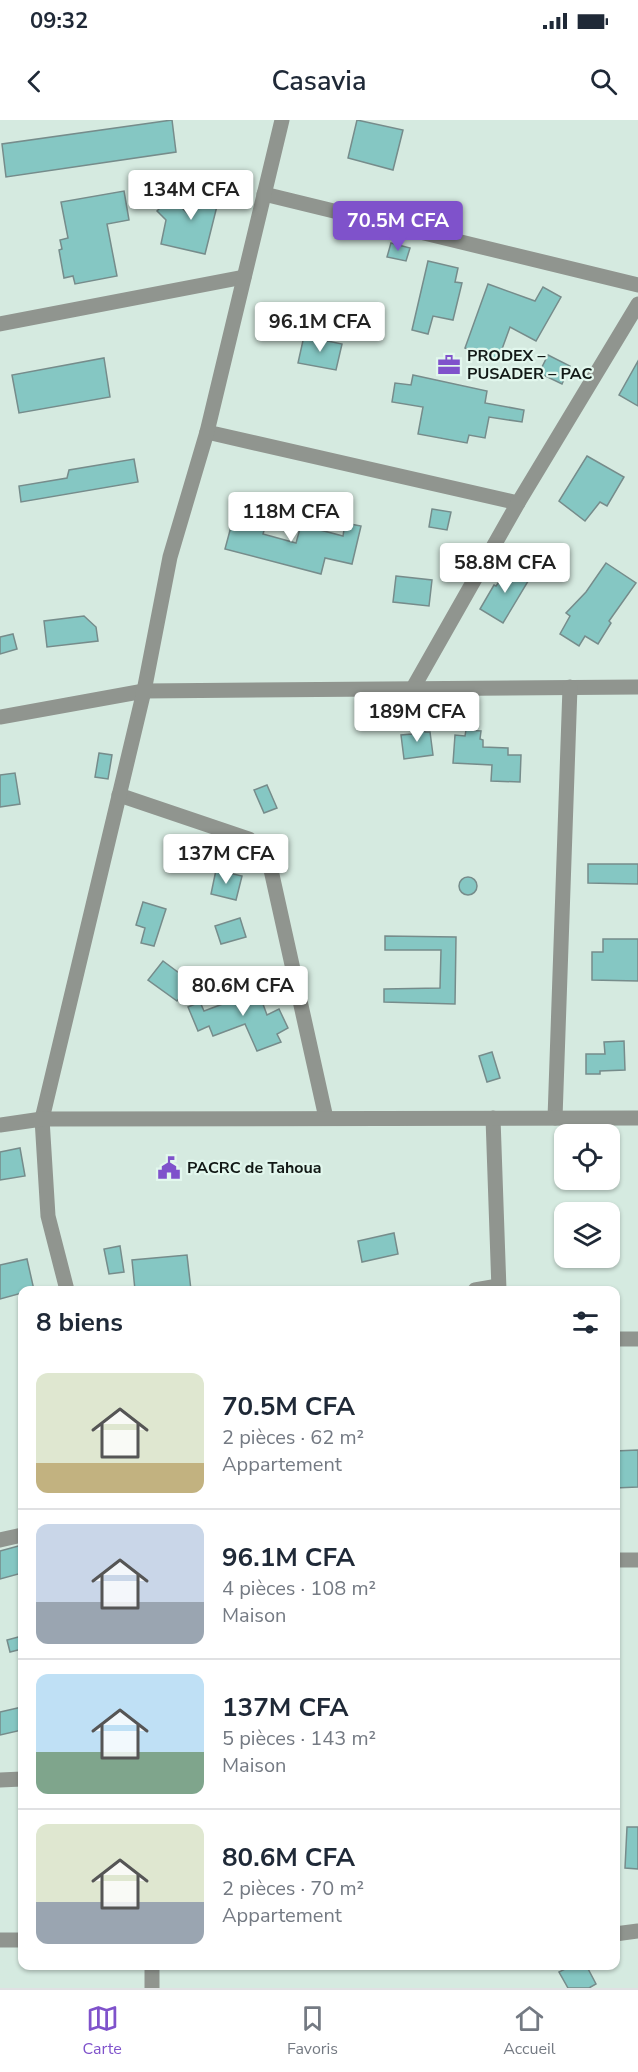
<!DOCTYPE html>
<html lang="fr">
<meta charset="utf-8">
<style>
:root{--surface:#fff;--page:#f2f2f3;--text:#1f2937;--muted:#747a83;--line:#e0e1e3;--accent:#7f52cb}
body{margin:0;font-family:"Nunito Sans",sans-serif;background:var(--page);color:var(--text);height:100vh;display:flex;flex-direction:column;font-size:22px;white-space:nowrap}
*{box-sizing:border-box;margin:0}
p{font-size:20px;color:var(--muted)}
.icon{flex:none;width:33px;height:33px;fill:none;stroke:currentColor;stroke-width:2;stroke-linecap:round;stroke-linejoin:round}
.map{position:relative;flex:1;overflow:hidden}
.side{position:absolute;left:18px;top:1166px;width:602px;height:684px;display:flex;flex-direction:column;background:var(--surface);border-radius:12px;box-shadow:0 2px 4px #0004}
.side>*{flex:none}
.tools{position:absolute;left:554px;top:1004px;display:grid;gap:12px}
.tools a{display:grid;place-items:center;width:66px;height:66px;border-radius:12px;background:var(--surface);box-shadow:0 2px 4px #0004;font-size:30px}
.price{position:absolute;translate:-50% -51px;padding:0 14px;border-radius:6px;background:#fff;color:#222;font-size:20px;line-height:39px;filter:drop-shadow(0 2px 3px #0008)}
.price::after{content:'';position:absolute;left:50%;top:36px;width:18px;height:14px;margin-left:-9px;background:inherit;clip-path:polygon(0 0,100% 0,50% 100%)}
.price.active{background:var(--accent);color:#fff}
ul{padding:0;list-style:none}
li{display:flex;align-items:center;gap:18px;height:150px;padding:0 18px}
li+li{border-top:2px solid var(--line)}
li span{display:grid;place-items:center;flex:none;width:168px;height:120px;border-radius:12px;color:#555}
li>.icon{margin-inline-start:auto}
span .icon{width:72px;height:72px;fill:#fffc;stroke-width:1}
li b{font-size:26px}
h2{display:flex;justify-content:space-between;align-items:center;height:72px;padding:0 18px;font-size:26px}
.status{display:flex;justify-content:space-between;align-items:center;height:42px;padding:0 30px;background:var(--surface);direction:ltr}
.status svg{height:16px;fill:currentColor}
header{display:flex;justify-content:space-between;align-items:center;height:78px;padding:0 18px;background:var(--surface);font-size:27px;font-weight:600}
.tab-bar{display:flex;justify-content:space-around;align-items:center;height:84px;border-top:2px solid var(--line);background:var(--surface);font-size:16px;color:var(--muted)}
.tab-bar a{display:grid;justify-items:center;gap:3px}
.tab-bar .active{color:var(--accent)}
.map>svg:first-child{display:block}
.building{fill:#85c7c3;stroke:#768c8b;stroke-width:1.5}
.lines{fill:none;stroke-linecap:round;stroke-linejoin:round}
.minor{stroke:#90958f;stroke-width:15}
.tertiary{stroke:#90958f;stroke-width:15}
.labels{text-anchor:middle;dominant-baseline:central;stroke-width:4.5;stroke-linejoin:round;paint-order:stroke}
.poi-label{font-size:16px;font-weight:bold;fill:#121916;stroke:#e2f7ed;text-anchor:start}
</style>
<div class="status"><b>09:32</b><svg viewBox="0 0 49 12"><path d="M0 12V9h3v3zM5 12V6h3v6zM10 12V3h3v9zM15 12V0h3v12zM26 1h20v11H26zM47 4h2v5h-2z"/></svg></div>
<header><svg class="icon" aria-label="back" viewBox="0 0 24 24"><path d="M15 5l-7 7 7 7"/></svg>Casavia<svg class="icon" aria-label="search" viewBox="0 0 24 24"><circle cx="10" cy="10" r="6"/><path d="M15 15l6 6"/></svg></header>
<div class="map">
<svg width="638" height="1868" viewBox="0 0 638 1868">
<rect width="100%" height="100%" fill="#d5eae0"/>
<g class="building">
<path d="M172,0L176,32L6,57L2,24Z"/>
<path d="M357,0L403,10L393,50L348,38Z"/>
<path d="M196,64L221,70L205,134L161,124L166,100L157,91L171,77L189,95Z"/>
<path d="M124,71L129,100L107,104L117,156L75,164L73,156L64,158L59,130L62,129L60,120L68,118L61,82Z"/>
<path d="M391,123L410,128L406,141L387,137Z"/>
<path d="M428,141L458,148L455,162L462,163L453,200L433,196L428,214L412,210Z"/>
<path d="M488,164L535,181L543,167L561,177L536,221L510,207L498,240L465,228Z"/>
<path d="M304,216L342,224L336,250L298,243Z"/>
<path d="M548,235L570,246L562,264L539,253Z"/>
<path d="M104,238L110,277L19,293L12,255Z"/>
<path d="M638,241V286L619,275Z"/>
<path d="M413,255L487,271L485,283L524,290L522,302L489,297L485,318L469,315L467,323L418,314L423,287L392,282L395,263L411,265Z"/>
<path d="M587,336L624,357L607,386L600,382L585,401L559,381Z"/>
<path d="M134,339L138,362L21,382L19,366L67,358L69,350Z"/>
<path d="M236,388L268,397L263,414L296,423L301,405L343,416L345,403L361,406L352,444L325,438L321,454L225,429Z"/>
<path d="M432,389L451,392L447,410L429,407Z"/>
<path d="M606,443L636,463L609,501L611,503L598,524L585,516L579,526L560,514L570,496L566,493L586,472Z"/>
<path d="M512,445L530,458L503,503L480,489L494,465L496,466Z"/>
<path d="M396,456L432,460L429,486L393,482Z"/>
<path d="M84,496L96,507L98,521L47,527L44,501Z"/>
<path d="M13,514L17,529L0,534V517Z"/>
<path d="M424,605L425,612H430L433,635L404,639L401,615L412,614L411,607Z"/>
<path d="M466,610L481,611L480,619L483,620V627L508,628V635H521L520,662L491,661L492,645L453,643L455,615L465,616Z"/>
<path d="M99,633L112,635L108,659L95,657Z"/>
<path d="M15,653L20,684L0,687V655Z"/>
<path d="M267,665L277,688L264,693L254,670Z"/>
<path d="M588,744H638V764L588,763Z"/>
<path d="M216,750L242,756L236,780L211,774Z"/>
<circle cx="468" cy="766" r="9"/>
<path d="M143,782L166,789L154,826L141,823L145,808L136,805Z"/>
<path d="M240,798L246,817L221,824L215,806Z"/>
<path d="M385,816L456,817L455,884L384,882V869L440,868L441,830H385Z"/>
<path d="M603,819H638V861L592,860V832H603Z"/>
<path d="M163,841L191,862L177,881L148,860Z"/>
<path d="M253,857L267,895L279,889L288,908L277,914L281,922L257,931L245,904L213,916L209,906L198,911L188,887L200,882L204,891L244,876L238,863Z"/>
<path d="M624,921L625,950L600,951V954H586V934H605L604,922Z"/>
<path d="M492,932L500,958L487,962L479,936Z"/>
<path d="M20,1028L25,1056L0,1060V1032Z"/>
<path d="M394,1113L398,1134L362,1142L358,1121Z"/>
<path d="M120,1126L124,1152L109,1154L104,1129Z"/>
<path d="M187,1135L191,1170H135L132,1140Z"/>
<path d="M27,1139L34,1170H22V1173L0,1179V1145Z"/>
<path d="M638,1330V1367L615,1368V1331Z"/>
<path d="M22,1425V1453L0,1459V1431Z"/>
<path d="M22,1516V1529L10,1532L7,1520Z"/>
<path d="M22,1587V1610L0,1615V1592Z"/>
<path d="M627,1707H638V1749L625,1748Z"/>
<path d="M573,1845H586L596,1864L589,1868H568L559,1852Z"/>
</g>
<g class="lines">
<g class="minor">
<path d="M264,74L638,165"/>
<path d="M0,204L244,157"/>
<path d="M207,312L518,383"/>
<path d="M413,568L518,383L638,184"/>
<path d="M0,597L144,571L638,567"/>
<path d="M119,675L249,719L269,741L326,998"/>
<path d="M493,998L499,1170"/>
<path d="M555,998L570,567"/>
<path d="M42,999L48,1096L67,1170"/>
<path d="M475,1170L498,1166"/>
<path d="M615,1219H638"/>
<path d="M0,1420L22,1415"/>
<path d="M615,1440H638"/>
<path d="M0,1660L22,1659"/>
<path d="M615,1814L638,1811"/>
<path d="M0,1820H22"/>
<path d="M152,1868V1845"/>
</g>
<g class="tertiary">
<path d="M42,999L144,571L170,437L207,312L282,0"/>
<path d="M0,1005L42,999L638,998"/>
</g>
</g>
<defs>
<g id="office-bare" transform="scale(1.8)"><path d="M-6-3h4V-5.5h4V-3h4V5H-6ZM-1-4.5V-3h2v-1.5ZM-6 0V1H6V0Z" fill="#7f52cb" stroke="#e2f7ed" stroke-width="2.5" paint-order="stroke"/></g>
<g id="civic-bare" transform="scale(1.8)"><path d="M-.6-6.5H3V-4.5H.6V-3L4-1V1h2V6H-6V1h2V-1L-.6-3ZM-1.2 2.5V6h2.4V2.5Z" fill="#7f52cb" stroke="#e2f7ed" stroke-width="2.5" paint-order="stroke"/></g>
</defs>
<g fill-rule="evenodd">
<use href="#office-bare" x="449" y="245"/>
<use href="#civic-bare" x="169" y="1048"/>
</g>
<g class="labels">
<g class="poi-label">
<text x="467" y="236">PRODEX –<tspan x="467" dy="18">PUSADER – PAC</tspan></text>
<text x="187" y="1048">PACRC de Tahoua</text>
</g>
</g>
</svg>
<div class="tools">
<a><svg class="icon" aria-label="locate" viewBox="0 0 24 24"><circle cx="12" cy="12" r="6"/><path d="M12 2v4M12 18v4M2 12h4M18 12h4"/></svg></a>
<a><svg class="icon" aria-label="layers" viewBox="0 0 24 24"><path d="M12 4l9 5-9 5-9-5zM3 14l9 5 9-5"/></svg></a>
</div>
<b class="price" style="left:191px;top:101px">134M CFA</b>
<b class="price active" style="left:398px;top:132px">70.5M CFA</b>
<b class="price" style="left:320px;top:233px">96.1M CFA</b>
<b class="price" style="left:291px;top:423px">118M CFA</b>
<b class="price" style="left:505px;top:474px">58.8M CFA</b>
<b class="price" style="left:417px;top:623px">189M CFA</b>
<b class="price" style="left:226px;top:765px">137M CFA</b>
<b class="price" style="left:243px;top:897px">80.6M CFA</b>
<section class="side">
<h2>8 biens<svg class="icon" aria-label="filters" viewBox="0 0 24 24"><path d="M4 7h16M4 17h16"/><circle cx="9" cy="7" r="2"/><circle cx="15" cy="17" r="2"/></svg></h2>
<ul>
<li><span style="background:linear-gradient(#dfe7d0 75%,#c2b280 0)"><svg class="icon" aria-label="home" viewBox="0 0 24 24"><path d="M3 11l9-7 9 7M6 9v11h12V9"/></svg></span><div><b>70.5M CFA</b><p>2 pièces · 62 m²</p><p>Appartement</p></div></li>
<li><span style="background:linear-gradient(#c9d6e8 65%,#9aa5b1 0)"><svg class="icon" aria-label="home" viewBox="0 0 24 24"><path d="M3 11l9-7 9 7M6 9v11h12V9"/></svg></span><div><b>96.1M CFA</b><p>4 pièces · 108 m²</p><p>Maison</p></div></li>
<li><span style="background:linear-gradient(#bfe0f5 65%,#7fa58c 0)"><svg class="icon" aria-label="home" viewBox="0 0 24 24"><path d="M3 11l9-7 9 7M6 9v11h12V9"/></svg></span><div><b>137M CFA</b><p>5 pièces · 143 m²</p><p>Maison</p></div></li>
<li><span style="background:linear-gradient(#dfe7d0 65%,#9aa5b1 0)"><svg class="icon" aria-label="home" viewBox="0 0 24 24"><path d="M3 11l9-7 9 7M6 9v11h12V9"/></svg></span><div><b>80.6M CFA</b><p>2 pièces · 70 m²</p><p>Appartement</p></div></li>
</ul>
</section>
</div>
<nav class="tab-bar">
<a class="active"><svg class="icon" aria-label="map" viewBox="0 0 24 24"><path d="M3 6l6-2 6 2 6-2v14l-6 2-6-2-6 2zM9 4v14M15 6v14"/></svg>Carte</a>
<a><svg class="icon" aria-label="saved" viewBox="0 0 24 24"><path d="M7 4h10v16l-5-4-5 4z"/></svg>Favoris</a>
<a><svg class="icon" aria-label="home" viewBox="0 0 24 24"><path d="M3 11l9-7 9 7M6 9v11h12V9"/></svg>Accueil</a>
</nav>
